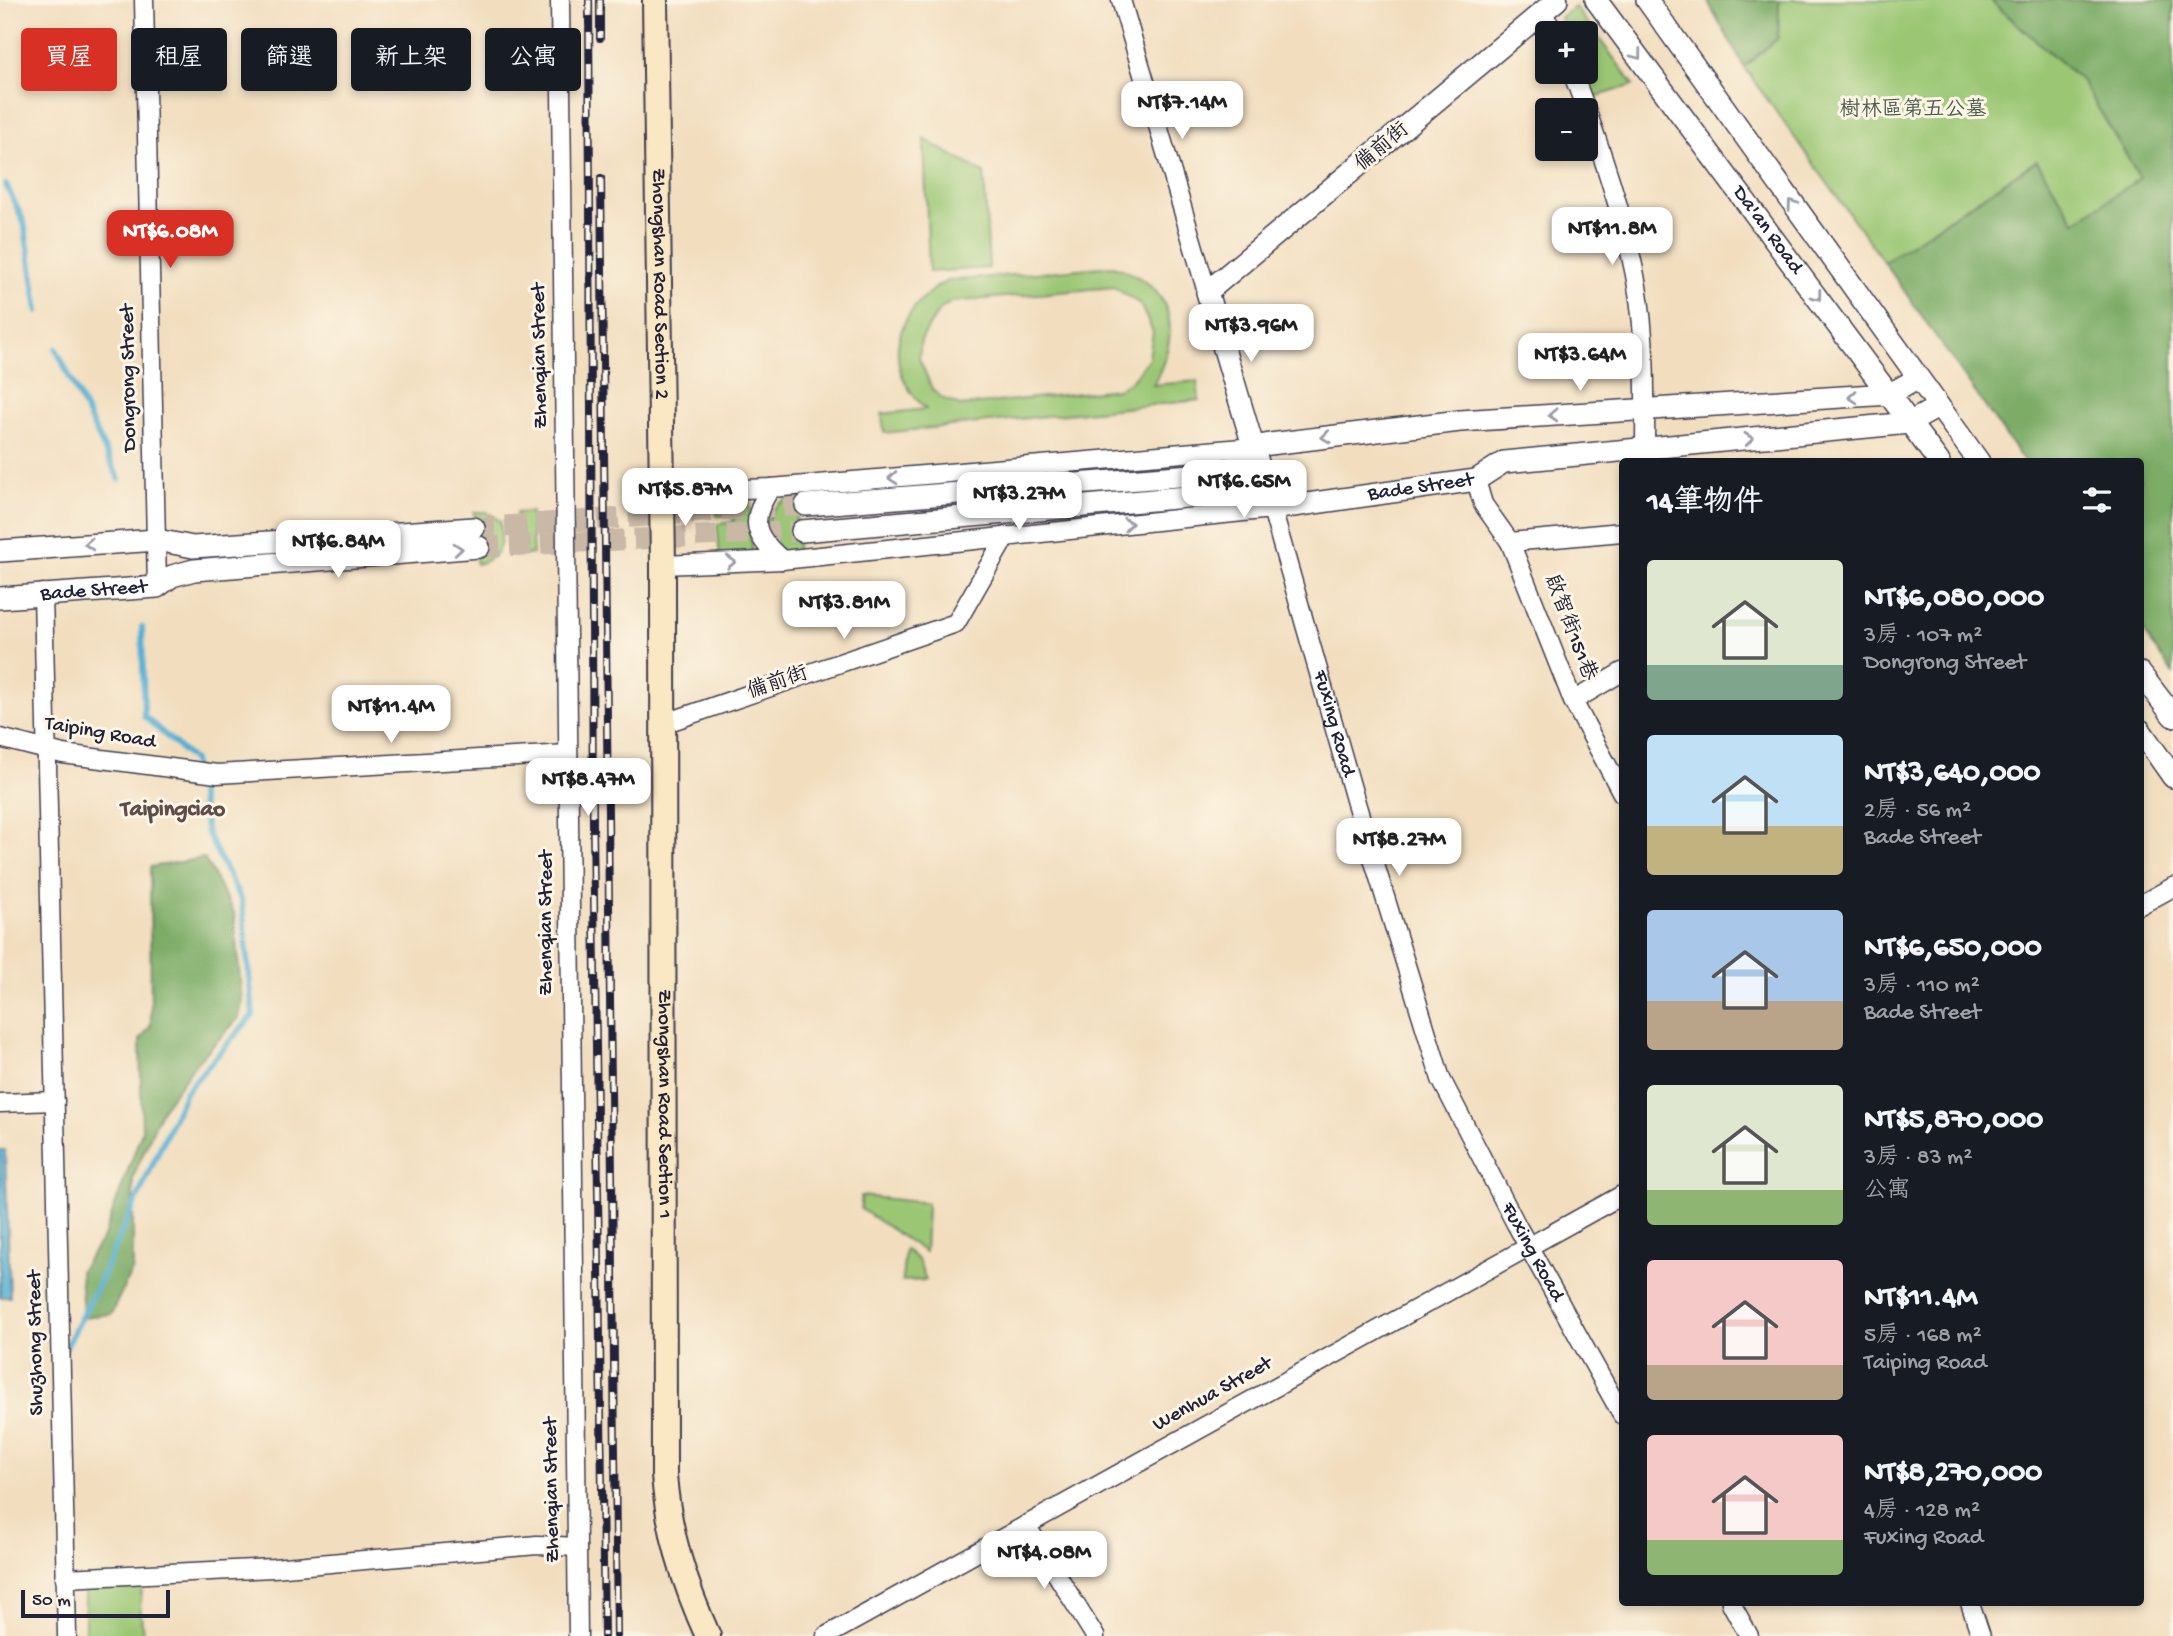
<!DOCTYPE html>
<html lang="zh-TW">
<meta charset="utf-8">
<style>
:root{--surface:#171b24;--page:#20242c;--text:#f1f3f6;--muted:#9ea1a6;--accent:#d93025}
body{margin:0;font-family:"Gochi Hand","LXGW WenKai TC",sans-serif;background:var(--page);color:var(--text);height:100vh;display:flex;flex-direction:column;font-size:26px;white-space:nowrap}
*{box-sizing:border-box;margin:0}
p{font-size:23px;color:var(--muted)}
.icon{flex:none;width:38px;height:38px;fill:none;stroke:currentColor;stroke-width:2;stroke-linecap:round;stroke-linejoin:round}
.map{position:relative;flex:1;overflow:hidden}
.drawer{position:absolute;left:1619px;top:458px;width:525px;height:1148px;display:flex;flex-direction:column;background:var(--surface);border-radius:7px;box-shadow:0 4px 10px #0003}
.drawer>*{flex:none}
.hud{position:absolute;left:21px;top:28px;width:665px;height:63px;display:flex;gap:14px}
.buttons{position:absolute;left:1535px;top:21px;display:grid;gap:14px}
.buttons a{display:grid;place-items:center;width:63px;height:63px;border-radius:7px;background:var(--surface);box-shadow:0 4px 10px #0003;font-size:35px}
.scale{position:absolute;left:21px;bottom:18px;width:149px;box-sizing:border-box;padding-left:7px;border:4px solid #22223b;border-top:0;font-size:19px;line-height:24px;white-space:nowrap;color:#22223b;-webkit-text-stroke:5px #fcf5e5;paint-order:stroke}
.price{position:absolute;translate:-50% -60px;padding:0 16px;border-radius:14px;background:#fff;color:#222;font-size:23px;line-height:46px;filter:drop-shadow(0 2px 4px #0008)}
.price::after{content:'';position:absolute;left:50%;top:42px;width:21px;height:16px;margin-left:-10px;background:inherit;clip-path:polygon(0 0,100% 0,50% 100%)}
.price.active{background:var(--accent);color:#fff}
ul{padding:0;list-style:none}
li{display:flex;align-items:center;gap:21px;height:175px;padding:0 28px}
li span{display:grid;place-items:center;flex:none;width:196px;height:140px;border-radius:7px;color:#555}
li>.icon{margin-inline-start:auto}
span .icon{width:84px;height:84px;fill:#fffc;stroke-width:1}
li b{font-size:30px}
h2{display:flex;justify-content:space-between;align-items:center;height:84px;padding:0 28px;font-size:30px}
.tag{padding:0 24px;border-radius:7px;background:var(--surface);box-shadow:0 4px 10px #0003;font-size:24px;line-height:63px}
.tag.active{background:var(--accent);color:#fff}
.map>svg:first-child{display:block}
.green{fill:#9bc774;stroke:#5e7458;stroke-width:2;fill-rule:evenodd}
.forest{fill:#7cac66;stroke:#4f6750;stroke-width:2}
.water{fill:#54afd2;stroke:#3b6886;stroke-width:2}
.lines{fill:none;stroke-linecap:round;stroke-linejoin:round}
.stream{stroke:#54afd2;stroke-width:6}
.tertiary-tunnel{stroke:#c8b8a5;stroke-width:21;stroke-dasharray:21 10;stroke-linecap:butt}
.minor-casing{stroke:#413e4f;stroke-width:21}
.tertiary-casing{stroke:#413e4f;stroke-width:24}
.secondary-casing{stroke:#413e4f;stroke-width:28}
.minor{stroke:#fff;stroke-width:18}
.tertiary{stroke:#fff;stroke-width:21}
.secondary{stroke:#fae7c3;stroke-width:24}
.rail-casing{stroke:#22223b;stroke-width:8}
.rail{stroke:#fcf5e5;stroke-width:5;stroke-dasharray:16;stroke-linecap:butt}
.oneway{stroke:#9c9ca7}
.labels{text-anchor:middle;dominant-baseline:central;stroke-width:6;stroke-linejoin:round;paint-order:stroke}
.park-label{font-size:21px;fill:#4c5c4f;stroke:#fcf5e5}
.street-label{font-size:21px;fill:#22223b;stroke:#fcf5e5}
.neighbourhood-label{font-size:23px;font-weight:bold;fill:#5f4d4a;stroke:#fcf5e5}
</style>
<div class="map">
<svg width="2173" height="1636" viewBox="0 0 2173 1636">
<rect width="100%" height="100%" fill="#fcf5e5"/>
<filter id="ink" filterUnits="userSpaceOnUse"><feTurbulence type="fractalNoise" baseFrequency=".0143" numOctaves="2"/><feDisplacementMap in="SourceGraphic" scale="14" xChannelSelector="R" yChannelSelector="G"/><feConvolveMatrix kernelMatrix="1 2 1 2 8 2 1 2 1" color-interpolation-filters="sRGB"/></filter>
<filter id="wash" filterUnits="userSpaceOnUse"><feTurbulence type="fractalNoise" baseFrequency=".00686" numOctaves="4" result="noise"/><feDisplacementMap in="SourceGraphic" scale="28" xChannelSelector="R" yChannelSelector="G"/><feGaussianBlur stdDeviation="1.57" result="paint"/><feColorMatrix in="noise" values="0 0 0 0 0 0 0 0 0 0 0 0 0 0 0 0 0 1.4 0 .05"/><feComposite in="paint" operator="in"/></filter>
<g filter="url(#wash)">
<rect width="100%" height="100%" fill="#f2debf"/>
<g class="green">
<path d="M1779,0H1990L2082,81L2140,178L2075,222L2036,161L1884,262L1744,67L1778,38Z"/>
<path d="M1575,7L1634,85L1591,98L1581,72H1586V33H1566L1560,17Z"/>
<path d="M924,139L984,173L989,268L929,272Z"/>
<path d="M1113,266C1176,287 1182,331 1153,385L1197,381L1199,400L884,433L882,414L926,409C879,366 894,310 947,281ZM1114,287L1140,304L1153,332L1149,358L1131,381L1117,389L960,406L942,398L932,389L919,358L921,340L939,310L951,302Z"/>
<path d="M797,495V555L785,554L766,537C766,513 775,503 797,495Z"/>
<path d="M750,500L752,555L720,558L717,524L733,522L734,515L717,516L716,501Z"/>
<path d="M474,512H487L500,521C504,543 500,559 476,564Z"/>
<path d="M531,512L533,554L515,556L522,538L516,513Z"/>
<path d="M861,1196L927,1203L925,1252L861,1209Z"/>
<path d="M905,1249L918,1260L926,1280L902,1281Z"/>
<path d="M143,1584L140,1604L143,1636H85V1588Z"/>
</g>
<g class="forest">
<path d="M1707,0H1779L1778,38L1744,67Z"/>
<path d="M1990,0H2173V674L2140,627V462H2024L1884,262L2037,161L2075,222L2140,178L2082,81Z"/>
<path d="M204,858L234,913L242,1002L239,1018L197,1062L161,1111L133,1177V1268L111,1314L83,1317L80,1271L104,1236L142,1131L140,1040L151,1025L150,867Z"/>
</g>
<path class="water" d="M0,1150H5L10,1297H0Z"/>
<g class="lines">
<g class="stream">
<path d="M6,185L24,222L38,311"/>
<path d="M56,349L119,479"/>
<path d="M65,1349L95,1291L186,1091L253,1015L242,902L207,833L193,760L144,716L142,627"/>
</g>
</g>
</g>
<g filter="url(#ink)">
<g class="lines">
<g class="tertiary-tunnel">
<path d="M474,528L806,505"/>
<path d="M479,547L802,531"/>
</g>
<g class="minor-casing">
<g id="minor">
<path d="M144,0L157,587"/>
<path d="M560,0L578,1636"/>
<path d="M1121,0L1207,292"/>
<path d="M1541,13L1556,33"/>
<path d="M1572,72C1597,137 1625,217 1637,286C1647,343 1645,405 1645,462"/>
<path d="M1476,480L1483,504L1510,542L1573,701L1622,793"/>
<path d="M771,488C749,520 753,535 782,560"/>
<path d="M661,492L771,488L1254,447"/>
<path d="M1510,542L1622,532"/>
<path id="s1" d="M663,565L782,560L1272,509L1356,803L1441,1079L1516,1224L1622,1415"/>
<path d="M43,593L67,1636"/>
<path d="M1573,701L1622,672"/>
<path d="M663,724L956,623L1006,536"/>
<path d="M0,738L63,754L217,774L568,754"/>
<path d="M2140,905L2173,887"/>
<path d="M0,1103L55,1101"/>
<path d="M1026,1525L1095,1636"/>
<path d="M65,1578L273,1568L537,1545L577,1547"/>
<path d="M1731,1603L1749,1636"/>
<path d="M1970,1603L1981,1636"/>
<path d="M826,1636L1622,1195"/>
</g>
</g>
<g class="tertiary-casing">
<g id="tertiary">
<path id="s2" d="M1596,0L1939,462"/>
<path d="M1647,0L1979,462"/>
<path d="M806,505L1229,472L1254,447L1270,444L1460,421L1890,394L1917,379"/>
<path d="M1272,509L1207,292L1557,0"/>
<path id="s3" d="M802,531L1232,493L1272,509L1476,480L1504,462L1909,423L1938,407"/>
<path d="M0,551L157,540L193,547L474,528"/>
<path id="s4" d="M0,598L157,587L172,576L194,570L479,547"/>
<path d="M2140,673L2173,716"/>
<path d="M2140,730L2173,777"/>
</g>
</g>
<g class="secondary-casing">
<g id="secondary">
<path id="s5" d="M655,0L663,565L664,1476C669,1534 684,1583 708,1636"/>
</g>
</g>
<use href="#minor" class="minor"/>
<use href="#tertiary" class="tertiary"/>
<use href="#secondary" class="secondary"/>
<g class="rail-casing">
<g id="rail">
<path d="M589,0L593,825L604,1636"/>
<path d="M600,0V38"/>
<path d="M601,178L617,1636"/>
</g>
</g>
<use href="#rail" class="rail"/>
</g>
<defs><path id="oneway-chevron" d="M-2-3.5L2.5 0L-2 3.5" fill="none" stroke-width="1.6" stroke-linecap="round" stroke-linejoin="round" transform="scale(1.75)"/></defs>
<g class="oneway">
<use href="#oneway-chevron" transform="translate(1637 55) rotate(53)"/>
<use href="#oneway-chevron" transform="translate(1792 204) rotate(-126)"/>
<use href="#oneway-chevron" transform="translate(1817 296) rotate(53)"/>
<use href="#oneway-chevron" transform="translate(1853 397) rotate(176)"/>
<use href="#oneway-chevron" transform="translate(1553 415) rotate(177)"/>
<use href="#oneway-chevron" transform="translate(1326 437) rotate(173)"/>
<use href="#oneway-chevron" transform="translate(1749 439) rotate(-6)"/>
<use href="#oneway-chevron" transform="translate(893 478) rotate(175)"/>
<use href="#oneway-chevron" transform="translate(1128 524) rotate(-6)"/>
<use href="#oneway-chevron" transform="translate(89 544) rotate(177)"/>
<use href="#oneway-chevron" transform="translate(458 549) rotate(-5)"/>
<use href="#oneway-chevron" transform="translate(731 562) rotate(-2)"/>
</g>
</g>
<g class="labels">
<g class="park-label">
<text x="1913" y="111">樹林區第五公墓</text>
</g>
<g class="street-label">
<text transform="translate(1383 148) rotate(-40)">備前街</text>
<text stroke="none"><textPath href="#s2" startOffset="287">Da'an Road</textPath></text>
<text stroke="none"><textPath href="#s5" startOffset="284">Zhongshan Road Section 2</textPath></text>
<text transform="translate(541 356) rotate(-91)">Zhenqian Street</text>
<text transform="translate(130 378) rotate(-91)">Dongrong Street</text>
<text stroke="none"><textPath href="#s3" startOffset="625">Bade Street</textPath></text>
<text stroke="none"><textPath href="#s4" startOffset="94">Bade Street</textPath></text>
<text transform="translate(1569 628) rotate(69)">啟智街151巷</text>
<text transform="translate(778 684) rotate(-19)">備前街</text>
<text stroke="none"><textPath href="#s1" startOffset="835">Fuxing Road</textPath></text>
<text transform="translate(100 734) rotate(10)">Taiping Road</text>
<text transform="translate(547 923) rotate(-90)">Zhenqian Street</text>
<text stroke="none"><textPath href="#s5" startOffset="1104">Zhongshan Road Section 1</textPath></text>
<text stroke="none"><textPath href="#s1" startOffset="1402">Fuxing Road</textPath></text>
<text transform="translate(37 1343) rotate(-91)">Shuzhong Street</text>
<text transform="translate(1213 1395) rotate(-29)">Wenhua Street</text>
<text transform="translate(553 1490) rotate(-91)">Zhenqian Street</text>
</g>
<g class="neighbourhood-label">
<text x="173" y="810">Taipingciao</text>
</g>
</g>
</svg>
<div class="buttons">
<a>+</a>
<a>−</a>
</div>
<div class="scale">50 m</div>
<b class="price" style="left:1182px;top:141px">NT$7.14M</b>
<b class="price" style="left:1612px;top:267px">NT$11.8M</b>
<b class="price active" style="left:170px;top:270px">NT$6.08M</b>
<b class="price" style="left:1251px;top:364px">NT$3.96M</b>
<b class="price" style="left:1580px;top:393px">NT$3.64M</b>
<b class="price" style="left:1244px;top:520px">NT$6.65M</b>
<b class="price" style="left:685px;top:528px">NT$5.87M</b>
<b class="price" style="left:1019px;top:532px">NT$3.27M</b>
<b class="price" style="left:338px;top:580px">NT$6.84M</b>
<b class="price" style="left:844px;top:641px">NT$3.81M</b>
<b class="price" style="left:391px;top:745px">NT$11.4M</b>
<b class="price" style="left:588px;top:818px">NT$8.47M</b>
<b class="price" style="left:1399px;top:878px">NT$8.27M</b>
<b class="price" style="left:1044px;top:1591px">NT$4.08M</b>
<div class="hud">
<a class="tag active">買屋</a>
<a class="tag">租屋</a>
<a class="tag">篩選</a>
<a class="tag">新上架</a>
<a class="tag">公寓</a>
</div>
<section class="drawer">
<h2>14筆物件<svg class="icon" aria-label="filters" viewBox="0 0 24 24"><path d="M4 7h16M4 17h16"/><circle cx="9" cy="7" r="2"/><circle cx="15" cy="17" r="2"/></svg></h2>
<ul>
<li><span style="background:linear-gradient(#dfe7d0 75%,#7fa58c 0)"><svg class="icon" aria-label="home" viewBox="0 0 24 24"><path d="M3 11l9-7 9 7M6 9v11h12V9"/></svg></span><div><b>NT$6,080,000</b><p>3房 · 107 m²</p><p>Dongrong Street</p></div></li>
<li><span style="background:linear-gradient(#bfe0f5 65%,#c2b280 0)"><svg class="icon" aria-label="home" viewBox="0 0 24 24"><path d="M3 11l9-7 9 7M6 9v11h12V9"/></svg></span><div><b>NT$3,640,000</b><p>2房 · 56 m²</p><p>Bade Street</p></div></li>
<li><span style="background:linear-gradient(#a9c7e8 65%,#b9a48a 0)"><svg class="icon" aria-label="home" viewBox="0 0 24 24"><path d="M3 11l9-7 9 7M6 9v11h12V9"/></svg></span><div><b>NT$6,650,000</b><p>3房 · 110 m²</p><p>Bade Street</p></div></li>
<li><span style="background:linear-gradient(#dfe7d0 75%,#8fb573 0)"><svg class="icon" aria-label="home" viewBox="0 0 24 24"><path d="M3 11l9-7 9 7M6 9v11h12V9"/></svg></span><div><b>NT$5,870,000</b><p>3房 · 83 m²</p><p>公寓</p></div></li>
<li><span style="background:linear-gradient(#f6c9c9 75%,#b9a48a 0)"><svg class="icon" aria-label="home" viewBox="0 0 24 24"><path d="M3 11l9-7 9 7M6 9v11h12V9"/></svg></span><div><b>NT$11.4M</b><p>5房 · 168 m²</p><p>Taiping Road</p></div></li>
<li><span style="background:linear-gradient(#f6c9c9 75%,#8fb573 0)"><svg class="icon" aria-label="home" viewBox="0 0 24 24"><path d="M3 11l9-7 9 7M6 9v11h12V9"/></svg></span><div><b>NT$8,270,000</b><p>4房 · 128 m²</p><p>Fuxing Road</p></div></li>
</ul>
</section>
</div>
